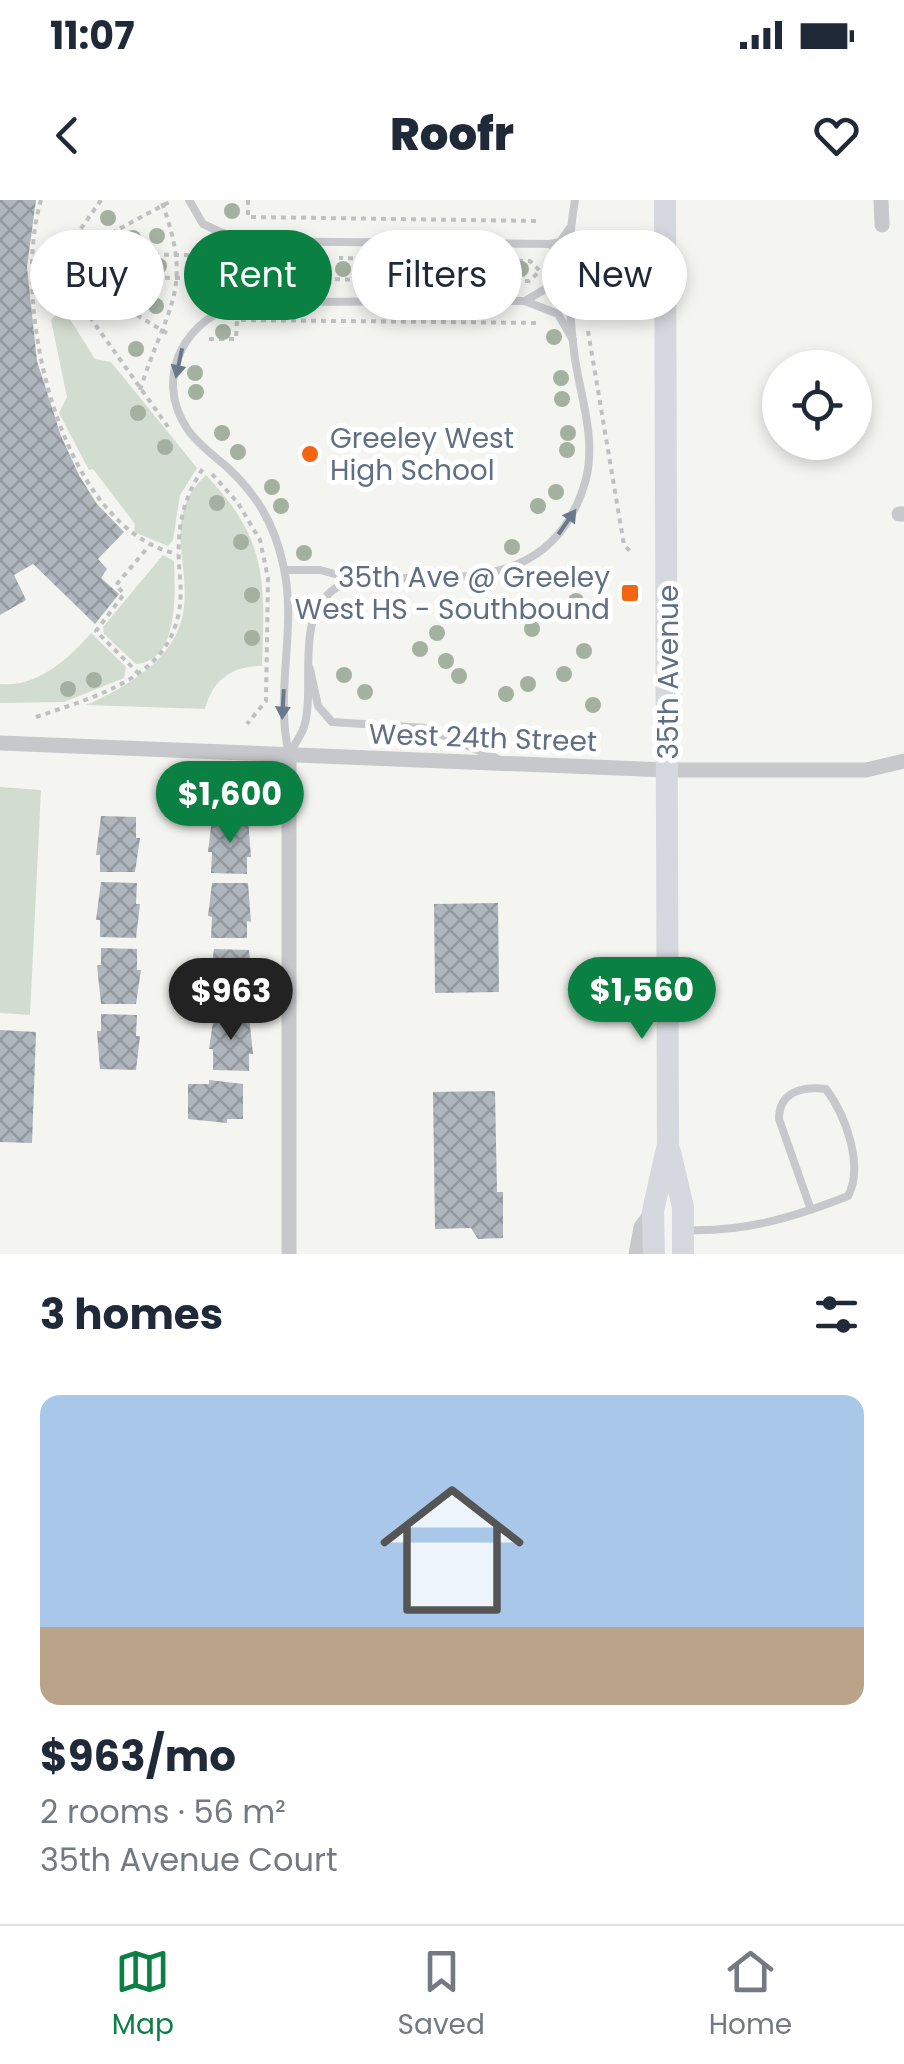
<!DOCTYPE html>
<meta charset="utf-8">
<style>
:root{--surface:#fff;--page:#f6f6f7;--text:#1f2937;--muted:#747a83;--line:#e0e1e3;--accent:#0b8043}
body{margin:0;font-family:Poppins,sans-serif;background:var(--page);color:var(--text);height:100vh;display:flex;flex-direction:column;font-size:38px;white-space:nowrap}
*{box-sizing:border-box;margin:0}
p{font-size:32px;color:var(--muted)}
.icon{flex:none;width:55px;height:55px;fill:none;stroke:currentColor;stroke-width:2;stroke-linecap:round;stroke-linejoin:round}
.map{position:relative;height:1054px;overflow:hidden}
.panel{display:flex;flex-direction:column;background:var(--surface);flex:1}
.panel>*{flex:none}
.guide{position:absolute;left:30px;top:30px;width:845px;height:90px;display:flex;gap:20px}
.controls{position:absolute;left:762px;top:150px;display:grid;gap:20px}
.controls a{display:grid;place-items:center;width:110px;height:110px;border-radius:50%;background:var(--surface);box-shadow:0 5px 15px #0003;font-size:50px}
.price{position:absolute;translate:-50% -85px;padding:0 22px;border-radius:35px;background:var(--accent);color:#fff;font-size:32px;line-height:65px;filter:drop-shadow(0 2px 5px #0008)}
.price::after{content:'';position:absolute;left:50%;top:60px;width:30px;height:22px;margin-left:-15px;background:inherit;clip-path:polygon(0 0,100% 0,50% 100%)}
.price.active{background:#222;color:#fff}
ul{padding:0;list-style:none}
li{display:grid;align-content:center;gap:20px;height:530px;padding:0 40px}
li+li{border-top:2px solid var(--line)}
li span{display:grid;place-items:center;height:310px;border-radius:20px;color:#555}
li>.icon{margin-inline-start:auto}
span .icon{width:180px;height:180px;fill:#fffc;stroke-width:1}
li b{font-size:42px}
h2{display:flex;justify-content:space-between;align-items:center;height:120px;padding:0 40px;font-size:42px}
.tag{padding:0 35px;border-radius:45px;background:var(--surface);box-shadow:0 5px 15px #0003;font-size:35px;line-height:90px}
.tag.active{background:var(--accent);color:#fff}
.status{display:flex;justify-content:space-between;align-items:center;height:70px;padding:0 50px;background:var(--surface);direction:ltr}
.status svg{height:28px;fill:currentColor}
header{display:flex;justify-content:space-between;align-items:center;height:130px;padding:0 40px;background:var(--surface);font-size:45px;font-weight:800}
.tabs{display:flex;justify-content:space-around;align-items:center;height:140px;border-top:2px solid var(--line);background:var(--surface);font-size:28px;color:var(--muted)}
.tabs a{display:grid;justify-items:center;gap:5px}
.tabs .active{color:var(--accent)}
.map>svg:first-child{display:block}
.green{fill:#d3dcd0}
.building{fill:url(#building-cross-hatch)}
.lines{fill:none;stroke-linecap:round;stroke-linejoin:round}
.path{stroke:#bec0c2;stroke-width:4;stroke-dasharray:5 5;stroke-linecap:butt}
.lane{stroke:#c6c8cc;stroke-width:8}
.street{stroke:#c6c8cc;stroke-width:15}
.secondary{stroke:#d5d9df;stroke-width:22}
.tree{fill:#a4b1a1}
.oneway{fill:#6a788b}
.poi-dot{fill:#f36511;stroke:#fff;stroke-width:4}
.labels{text-anchor:middle;dominant-baseline:central;stroke-width:10;stroke-linejoin:round;paint-order:stroke}
.poi-label{font-size:28px;fill:#606f84;stroke:#fff;text-anchor:start}
.street-label{font-size:28px;fill:#606f84;stroke:#fff}
</style>
<div class="status"><b>11:07</b><svg viewBox="0 0 49 12"><path d="M0 12V9h3v3zM5 12V6h3v6zM10 12V3h3v9zM15 12V0h3v12zM26 1h20v11H26zM47 4h2v5h-2z"/></svg></div>
<header><svg class="icon" aria-label="back" viewBox="0 0 24 24"><path d="M15 5l-7 7 7 7"/></svg>Roofr<svg class="icon" aria-label="heart" viewBox="0 0 24 24"><path d="M12 20l-8-8c-3-5 5-10 8-4 3-6 11-1 8 4z"/></svg></header>
<div class="map">
<svg width="904" height="1054" viewBox="0 0 904 1054">
<defs>
<pattern id="building-cross-hatch" width="8" height="8" patternUnits="userSpaceOnUse" patternTransform="scale(2.5)"><rect width="8" height="8" fill="#b0b6bd"/><path d="M0 0l8 8M0 8l8-8" fill="none" stroke="#93989f"/></pattern>
</defs>
<rect width="100%" height="100%" fill="#f4f5f0"/>
<g class="green">
<path d="M57,113L68,116L95,159L111,162L197,268L180,295L173,340L168,346L134,332L135,324L93,269L89,270L59,213L67,197L51,120Z"/>
<path d="M206,275C268,340 265,381 262,466C231,466 213,480 205,509L86,505C264,427 131,344 206,275Z"/>
<path d="M163,355L174,361C175,391 180,461 136,464L104,434L103,427Z"/>
<path d="M91,433L126,467L124,478L64,502L0,503V484C36,488 69,459 91,433Z"/>
<path d="M0,587L41,590L30,815L0,813Z"/>
</g>
<g class="building">
<path d="M0,0H36L27,67L37,161L61,236L80,277L97,304L124,332L98,359L107,369L101,378L119,394L95,424L33,364L14,375L26,400L0,415Z"/>
<path d="M101,616L136,617V638H140L135,672H100V655H96Z"/>
<path d="M212,618L248,619L251,657H247V674L211,673L212,652H208Z"/>
<path d="M101,682L137,683L136,704H140L136,738L100,737V720H96Z"/>
<path d="M212,683H248L251,722L247,721V738H211L212,717L208,716Z"/>
<path d="M498,703L499,792L435,793L434,704Z"/>
<path d="M101,748L137,749V770H141L136,804H101L97,765H101Z"/>
<path d="M214,749L249,750L253,788H249V805L213,804V783H209Z"/>
<path d="M101,814L137,815L136,836H140L136,870L100,869L97,831H101Z"/>
<path d="M214,815L249,816L253,854H249V871L213,870V849H209Z"/>
<path d="M0,830L36,832L32,943L0,942Z"/>
<path d="M209,880L243,884V919H227V923L188,919V884H209Z"/>
<path d="M495,891L497,992H503V1038L478,1039L471,1028L435,1029L433,892Z"/>
</g>
<g class="lines">
<g class="path">
<path d="M41,0C10,103 59,327 177,354"/>
<path d="M101,0L57,63L82,106L171,231"/>
<path d="M248,0V17L540,21"/>
<path d="M76,52L173,0"/>
<path d="M64,53L239,56"/>
<path d="M34,64L57,63"/>
<path d="M65,77L529,81L540,71L530,61L339,58"/>
<path d="M251,77L252,56"/>
<path d="M320,78V57"/>
<path d="M77,79L170,135"/>
<path d="M396,79V59"/>
<path d="M474,80L475,60"/>
<path d="M588,131L624,345L630,351"/>
<path d="M209,139H236L237,120L541,123"/>
<path d="M140,190C167,105 195,91 161,0"/>
<path d="M212,274L238,303L260,340L268,378L266,501L247,524"/>
<path d="M139,474L96,431L124,394L116,385L149,346"/>
<path d="M36,517C109,492 189,472 180,377C176,335 180,302 204,267"/>
</g>
<g class="lane">
<path d="M189,0L203,24L240,41L550,44L560,42L569,29"/>
<path d="M525,101L557,82L560,55L550,44"/>
<path d="M285,370H320L353,379"/>
<path d="M310,469L318,506L332,522L426,528L496,558"/>
<path d="M289,554C274,492 298,426 283,364C274,323 257,295 227,267C214,256 198,244 188,230C151,176 187,115 246,102L525,101L558,114L573,140"/>
<path d="M289,554C294,545 301,536 304,527C316,487 294,419 333,390C355,374 381,377 407,378C490,380 561,371 586,279C596,239 581,198 575,159C568,109 566,50 575,0"/>
<path d="M687,1030C745,1032 795,1017 848,996C864,966 846,916 826,889C802,886 779,892 779,919L811,1010"/>
</g>
<g class="street">
<path d="M881,0L882,25"/>
<path d="M899,314H904"/>
<path d="M0,543L666,570H866L904,561"/>
<path d="M289,554V1054"/>
<path d="M636,1054L641,1027L653,1011"/>
</g>
<g class="secondary">
<path d="M670,952L683,1007V1054"/>
<path d="M654,1054L653,1011L668,944L665,0"/>
</g>
</g>
<g class="tree">
<circle cx="232" cy="11" r="8"/>
<circle cx="108" cy="18" r="8"/>
<circle cx="157" cy="36" r="8"/>
<circle cx="133" cy="38" r="8"/>
<circle cx="85" cy="65" r="8"/>
<circle cx="131" cy="66" r="8"/>
<circle cx="159" cy="66" r="8"/>
<circle cx="205" cy="67" r="8"/>
<circle cx="423" cy="67" r="8"/>
<circle cx="226" cy="69" r="8"/>
<circle cx="270" cy="69" r="8"/>
<circle cx="296" cy="69" r="8"/>
<circle cx="343" cy="69" r="8"/>
<circle cx="366" cy="69" r="8"/>
<circle cx="448" cy="69" r="8"/>
<circle cx="521" cy="69" r="8"/>
<circle cx="499" cy="70" r="8"/>
<circle cx="131" cy="93" r="8"/>
<circle cx="156" cy="106" r="8"/>
<circle cx="105" cy="110" r="8"/>
<circle cx="223" cy="132" r="8"/>
<circle cx="554" cy="137" r="8"/>
<circle cx="136" cy="149" r="8"/>
<circle cx="195" cy="173" r="8"/>
<circle cx="561" cy="178" r="8"/>
<circle cx="196" cy="192" r="8"/>
<circle cx="562" cy="199" r="8"/>
<circle cx="138" cy="213" r="8"/>
<circle cx="222" cy="233" r="8"/>
<circle cx="568" cy="233" r="8"/>
<circle cx="165" cy="247" r="8"/>
<circle cx="567" cy="250" r="8"/>
<circle cx="238" cy="252" r="8"/>
<circle cx="272" cy="287" r="8"/>
<circle cx="556" cy="292" r="8"/>
<circle cx="217" cy="303" r="8"/>
<circle cx="281" cy="306" r="8"/>
<circle cx="538" cy="306" r="8"/>
<circle cx="241" cy="342" r="8"/>
<circle cx="512" cy="347" r="8"/>
<circle cx="304" cy="353" r="8"/>
<circle cx="252" cy="395" r="8"/>
<circle cx="576" cy="401" r="8"/>
<circle cx="532" cy="429" r="8"/>
<circle cx="437" cy="433" r="8"/>
<circle cx="252" cy="438" r="8"/>
<circle cx="420" cy="449" r="8"/>
<circle cx="584" cy="451" r="8"/>
<circle cx="446" cy="461" r="8"/>
<circle cx="564" cy="474" r="8"/>
<circle cx="344" cy="475" r="8"/>
<circle cx="459" cy="476" r="8"/>
<circle cx="94" cy="480" r="8"/>
<circle cx="528" cy="484" r="8"/>
<circle cx="68" cy="489" r="8"/>
<circle cx="365" cy="492" r="8"/>
<circle cx="506" cy="494" r="8"/>
<circle cx="593" cy="505" r="8"/>
</g>
<defs><path id="oneway-solid" d="M-6-.8H1V-3.2L6.5 0L1 3.2V.8H-6Z" transform="scale(2.5)"/></defs>
<g class="oneway">
<use href="#oneway-solid" transform="translate(179 163) rotate(102)"/>
<use href="#oneway-solid" transform="translate(567 322) rotate(-55)"/>
<use href="#oneway-solid" transform="translate(283 504) rotate(93)"/>
</g>
<g class="poi-dot">
<circle cx="310" cy="254" r="10"/>
<rect x="620" y="383" width="20" height="20" rx="5"/>
</g>
<g class="labels">
<g class="poi-label">
<text x="330" y="238">Greeley West<tspan x="330" dy="32">High School</tspan></text>
<text x="610" y="377" text-anchor="end">35th Ave @ Greeley<tspan x="610" dy="32">West HS - Southbound</tspan></text>
</g>
<g class="street-label">
<text transform="translate(668 472) rotate(-90)">35th Avenue</text>
<text transform="translate(483 538) rotate(2)">West 24th Street</text>
</g>
</g>
</svg>
<div class="controls">
<a><svg class="icon" aria-label="locate" viewBox="0 0 24 24"><circle cx="12" cy="12" r="6"/><path d="M12 2v4M12 18v4M2 12h4M18 12h4"/></svg></a>
</div>
<b class="price" style="left:230px;top:646px">$1,600</b>
<b class="price" style="left:642px;top:842px">$1,560</b>
<b class="price active" style="left:231px;top:843px">$963</b>
<div class="guide">
<a class="tag">Buy</a>
<a class="tag active">Rent</a>
<a class="tag">Filters</a>
<a class="tag">New</a>
</div>
</div>
<section class="panel">
<h2>3 homes<svg class="icon" aria-label="filters" viewBox="0 0 24 24"><path d="M4 7h16M4 17h16"/><circle cx="9" cy="7" r="2"/><circle cx="15" cy="17" r="2"/></svg></h2>
<ul>
<li><span style="background:linear-gradient(#a9c7e8 75%,#b9a48a 0)"><svg class="icon" aria-label="home" viewBox="0 0 24 24"><path d="M3 11l9-7 9 7M6 9v11h12V9"/></svg></span><div><b>$963/mo</b><p>2 rooms · 56 m²</p><p>35th Avenue Court</p></div></li>
</ul>
</section>
<nav class="tabs">
<a class="active"><svg class="icon" aria-label="map" viewBox="0 0 24 24"><path d="M3 6l6-2 6 2 6-2v14l-6 2-6-2-6 2zM9 4v14M15 6v14"/></svg>Map</a>
<a><svg class="icon" aria-label="saved" viewBox="0 0 24 24"><path d="M7 4h10v16l-5-4-5 4z"/></svg>Saved</a>
<a><svg class="icon" aria-label="home" viewBox="0 0 24 24"><path d="M3 11l9-7 9 7M6 9v11h12V9"/></svg>Home</a>
</nav>
